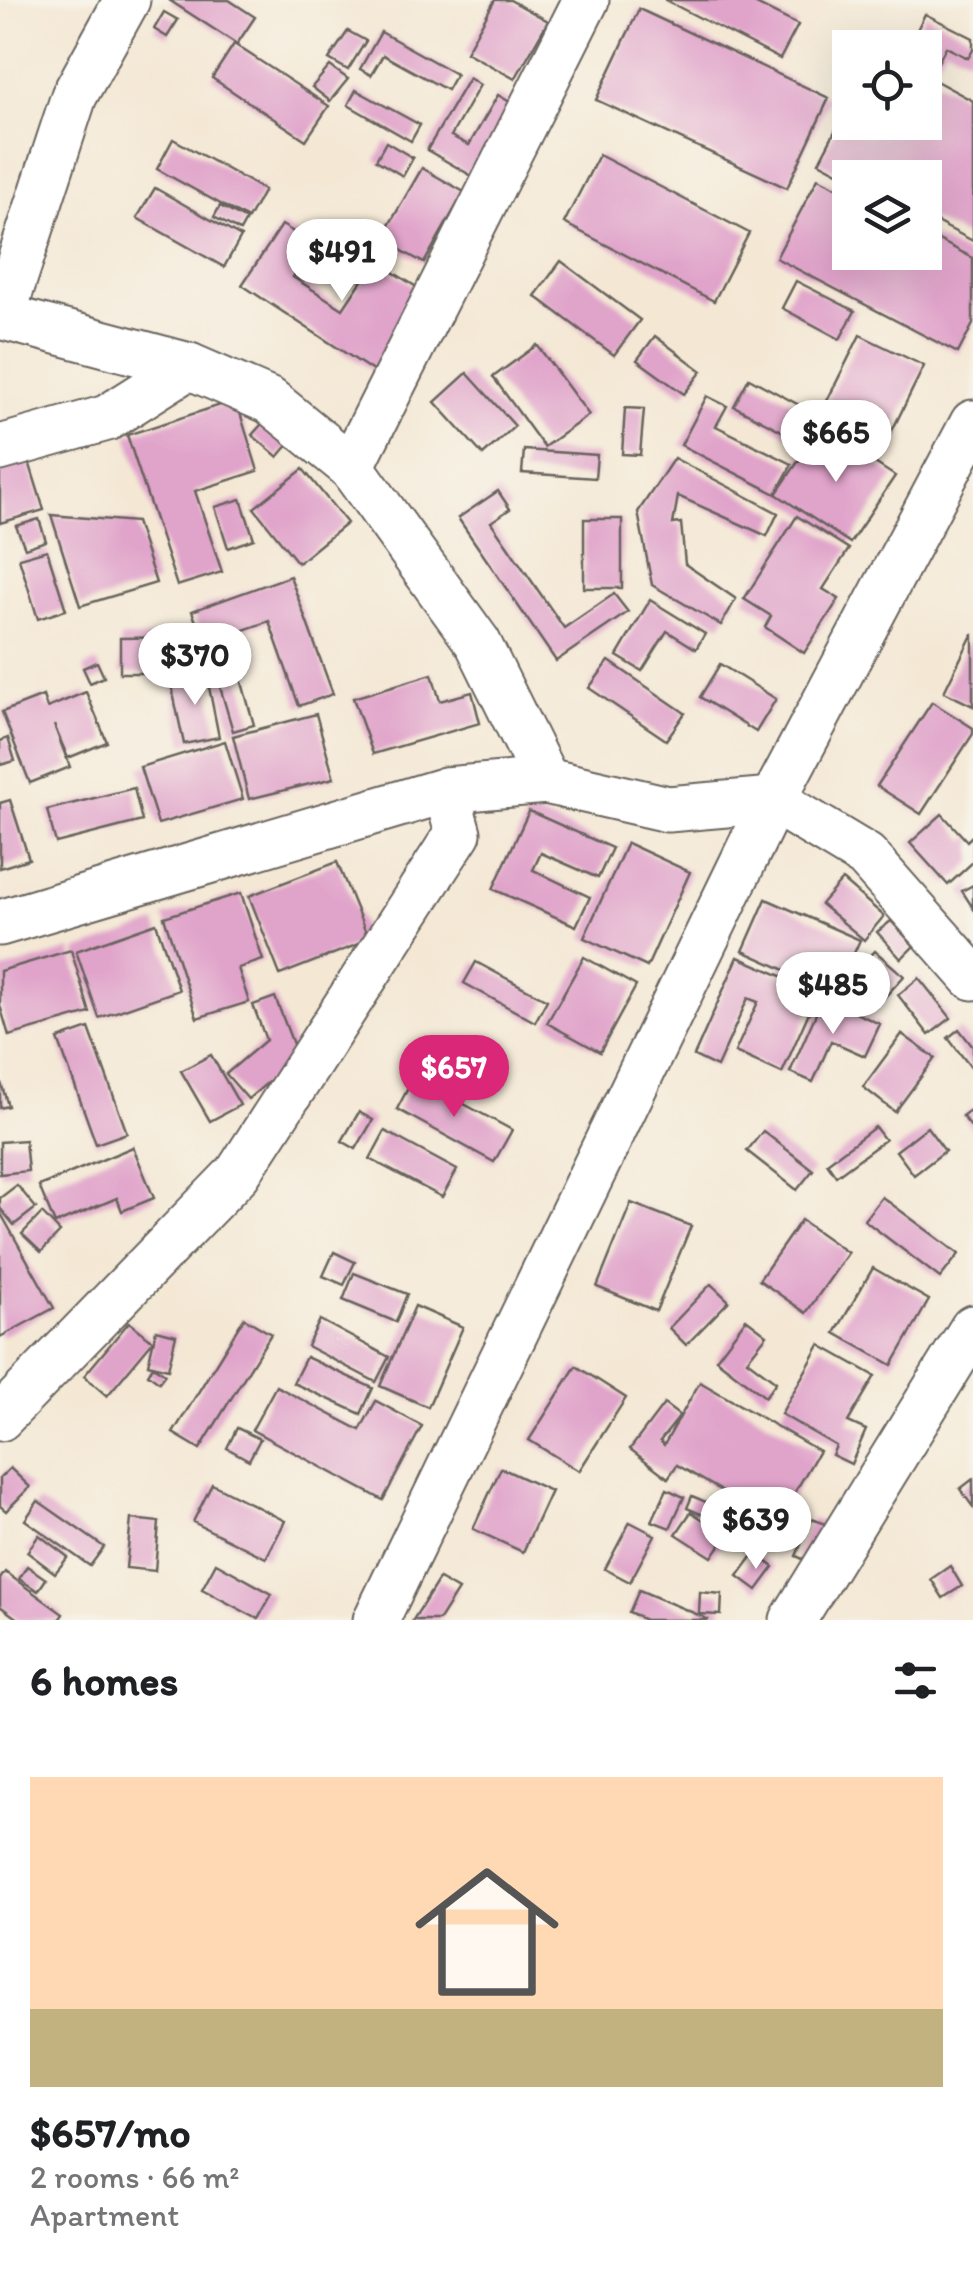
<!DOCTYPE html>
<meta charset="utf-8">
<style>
:root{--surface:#fff;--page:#f2f2f2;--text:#202124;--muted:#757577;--line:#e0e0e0;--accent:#db2777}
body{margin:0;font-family:Itim,sans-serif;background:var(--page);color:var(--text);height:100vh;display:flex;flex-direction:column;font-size:38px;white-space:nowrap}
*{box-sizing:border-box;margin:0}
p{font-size:32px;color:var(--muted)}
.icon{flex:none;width:55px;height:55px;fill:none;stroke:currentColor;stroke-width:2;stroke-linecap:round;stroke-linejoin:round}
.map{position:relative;height:1620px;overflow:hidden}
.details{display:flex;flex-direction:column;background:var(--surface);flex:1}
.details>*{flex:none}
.buttons{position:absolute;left:832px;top:30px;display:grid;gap:20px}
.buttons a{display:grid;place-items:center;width:110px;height:110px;border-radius:0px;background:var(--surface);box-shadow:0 10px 40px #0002;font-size:50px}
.price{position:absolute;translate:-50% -85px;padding:0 22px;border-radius:35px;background:#fff;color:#222;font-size:32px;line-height:65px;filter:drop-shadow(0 2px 5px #0008)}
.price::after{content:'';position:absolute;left:50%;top:60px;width:30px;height:22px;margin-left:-15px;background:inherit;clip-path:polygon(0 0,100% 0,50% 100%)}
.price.selected{background:var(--accent);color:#fff}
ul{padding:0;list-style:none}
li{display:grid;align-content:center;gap:20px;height:530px;padding:0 30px}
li+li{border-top:2px solid var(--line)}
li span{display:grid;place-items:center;height:310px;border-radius:0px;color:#555}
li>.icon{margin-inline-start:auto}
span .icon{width:180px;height:180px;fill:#fffc;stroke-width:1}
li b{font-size:42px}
h2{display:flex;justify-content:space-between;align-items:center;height:120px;padding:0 30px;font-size:42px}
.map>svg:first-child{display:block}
.building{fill:#e0a3ca}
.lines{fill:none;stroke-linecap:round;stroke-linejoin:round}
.street-casing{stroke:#68635d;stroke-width:49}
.street{stroke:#fff;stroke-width:45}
</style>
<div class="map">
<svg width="973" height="1620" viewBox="0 0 973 1620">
<rect width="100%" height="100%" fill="#f7f3e8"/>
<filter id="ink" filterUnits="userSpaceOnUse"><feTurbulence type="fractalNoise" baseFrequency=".01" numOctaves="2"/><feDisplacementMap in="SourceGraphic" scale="20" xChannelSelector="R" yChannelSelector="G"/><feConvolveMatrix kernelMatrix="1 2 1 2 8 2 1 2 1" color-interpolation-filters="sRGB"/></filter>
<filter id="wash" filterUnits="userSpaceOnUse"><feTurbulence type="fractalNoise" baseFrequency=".0048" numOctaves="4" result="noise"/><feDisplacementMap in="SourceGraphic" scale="40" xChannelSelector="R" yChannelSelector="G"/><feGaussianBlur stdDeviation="2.25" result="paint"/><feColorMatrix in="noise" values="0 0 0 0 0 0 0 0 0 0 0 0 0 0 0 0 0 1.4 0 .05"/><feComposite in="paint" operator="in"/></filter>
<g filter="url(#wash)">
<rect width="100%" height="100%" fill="#f4e8d5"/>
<g id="blocks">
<g class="building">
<path d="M169,0H229L255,17L237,44Z"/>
<path d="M495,0H510L548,21L515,79L466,52Z"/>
<path d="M665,0H748L798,25L780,59Z"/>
<path d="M639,9L829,98L787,188L596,100Z"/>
<path d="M164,12L178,20L167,37L154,29Z"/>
<path d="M925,14L973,38V50L968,58L946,47L938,62L925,55V48H908Z"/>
<path d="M348,31L366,41L348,70L329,59Z"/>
<path d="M381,32L456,74L447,90L383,55L371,75L360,69Z"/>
<path d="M234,44L329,106L306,140L212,78Z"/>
<path d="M330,66L348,79L330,101L312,87Z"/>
<path d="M925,75L973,101V241L925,216V178H849L819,162L850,102V122H925Z"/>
<path d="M469,78L480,85L451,136L469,145L498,95L513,104L472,176L427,150Z"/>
<path d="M356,90L420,125L411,141L348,105Z"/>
<path d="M173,139L264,190L248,219L157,169Z"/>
<path d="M386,142L413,158L403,176L376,160Z"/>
<path d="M599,155L749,233L714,301L564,223Z"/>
<path d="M422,168L464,192L424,263L381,239Z"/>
<path d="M818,178L850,194V252H925V233L973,258V324L958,353L776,258Z"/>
<path d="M155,188L241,237L224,267L137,218Z"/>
<path d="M220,206L246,220L240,231L214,217Z"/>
<path d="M282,225L313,244L293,277L343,309L375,261L434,298L382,377L242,285Z"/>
<path d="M561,261L640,320L614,355L535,296Z"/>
<path d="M796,281L855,311L840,339L782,308Z"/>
<path d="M860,335L924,366L885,445L821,413Z"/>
<path d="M655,336L702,371L684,394L637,360Z"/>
<path d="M537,345L589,415L544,447L493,377Z"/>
<path d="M467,373L515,426L483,455L435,402Z"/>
<path d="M749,378L812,412L797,439L734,406Z"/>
<path d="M707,396L727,406L716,426L792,464L776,494L681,445Z"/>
<path d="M236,400L258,471L195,491L222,572L177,586L127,435Z"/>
<path d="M625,408L644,409L640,455L622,454Z"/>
<path d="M270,415L295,437L278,457L252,435Z"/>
<path d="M821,428L895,476L850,543L776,494Z"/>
<path d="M524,450L597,455L595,478L522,473Z"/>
<path d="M27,455L44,510L0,523V463Z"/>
<path d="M674,458L778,513L767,536L678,496L673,524L681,523L685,564L736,599L721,625L652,585L638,512Z"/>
<path d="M303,469L347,523L298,563L254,508Z"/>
<path d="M498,491L510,509L491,522L564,628L614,594L628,612L556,661L458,518Z"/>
<path d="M241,499L254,539L228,548L215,507Z"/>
<path d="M51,515L136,522L156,583L80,606Z"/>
<path d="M797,516L849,549L823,589L839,599L804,653L765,627L771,616L744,599Z"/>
<path d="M39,519L46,541L25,548L16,526Z"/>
<rect x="584" y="519" width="38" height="69"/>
<path d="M47,550L66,610L38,619L19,558Z"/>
<path d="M290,576L333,694L299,706L269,621L204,644L192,611Z"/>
<path d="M650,600L705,634L696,649L667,631L642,671L617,656Z"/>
<path d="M973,633V706L944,692Z"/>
<path d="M179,637V673H120V638Z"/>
<path d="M230,640L254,725L233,731L208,646Z"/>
<path d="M609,661L685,713L666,740L589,688Z"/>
<path d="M97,662L104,677L90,683L83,668Z"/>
<path d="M720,664L776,699L756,732L700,697Z"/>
<path d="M206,672L219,737L184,744L170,679Z"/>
<path d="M432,674L440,701L472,692L480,723L373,754L353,698Z"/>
<path d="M86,692L107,742L68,758L54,725L70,767L30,783L2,712L43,696L47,708Z"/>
<path d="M932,702L973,728V734L921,814L877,786Z"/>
<path d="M316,714L334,778L249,799L233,736Z"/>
<path d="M8,738L15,761L0,765V741Z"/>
<path d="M225,741L243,799L158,824L140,767Z"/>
<path d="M134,788L142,821L56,843L47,810Z"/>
<path d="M10,800L29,859L0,868V803Z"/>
<path d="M529,811L612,848L598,878L541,853L533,870L590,897L576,926L493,889Z"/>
<path d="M942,814L967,841L973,835V862L948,885L910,843Z"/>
<path d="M627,843L690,872L647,967L584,938Z"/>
<path d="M337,862L369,940L280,975L249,896Z"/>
<path d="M842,880L884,916L864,940L821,904Z"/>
<path d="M973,885V908L962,891Z"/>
<path d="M241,893L263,960L238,968L249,1002L197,1018L164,917Z"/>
<path d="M766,899L860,940L836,993L743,951Z"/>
<path d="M891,921L914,946L901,959L877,932Z"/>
<path d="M156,923L179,990L99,1018L76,951Z"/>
<path d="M71,950L90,1013L9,1036L0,1005V971Z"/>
<path d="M875,951L904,976L882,1000L853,975Z"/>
<path d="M584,957L636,986L600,1052L547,1023Z"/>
<path d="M738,957L818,992L782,1073L735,1052L758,1002L748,998L717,1067L694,1056Z"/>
<path d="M476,962L547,1000L535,1022L464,983Z"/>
<path d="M919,978L951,1018L929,1035L898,995Z"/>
<path d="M275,997L298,1057L248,1099L226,1074L266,1040L253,1005Z"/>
<path d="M823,998L880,1024L865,1056L831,1041L813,1082L790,1072Z"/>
<path d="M89,1028L127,1133L96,1144L58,1039Z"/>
<path d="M959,1029L973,1047V1070L948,1038Z"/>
<path d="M902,1034L935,1058L895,1112L863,1087Z"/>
<path d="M211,1055L240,1105L210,1121L181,1071Z"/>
<path d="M414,1077L512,1130L494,1162L397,1109Z"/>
<path d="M0,1079L8,1106L0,1108Z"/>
<path d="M973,1108V1129L962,1116Z"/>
<path d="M359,1112L373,1120L356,1149L342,1141Z"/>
<path d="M875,1127L885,1140L836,1176L827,1163Z"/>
<path d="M927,1127L945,1151L914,1175L896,1151Z"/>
<path d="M385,1131L457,1170L442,1197L370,1159Z"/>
<path d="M763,1131L813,1170L797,1190L747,1151Z"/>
<path d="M25,1140L28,1171L0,1174V1142Z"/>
<path d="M133,1147L154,1198L122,1211L117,1198L55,1224L39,1186Z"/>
<path d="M17,1185L36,1208L14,1225L0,1208V1198Z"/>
<path d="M882,1197L959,1254L940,1278L864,1220Z"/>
<path d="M631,1203L691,1226L656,1311L597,1287Z"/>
<path d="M0,1212L54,1308L0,1337Z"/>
<path d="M42,1213L60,1232L41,1252L22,1234Z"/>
<path d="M801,1220L848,1253L806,1313L759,1280Z"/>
<path d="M334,1252L355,1262L344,1285L323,1276Z"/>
<path d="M873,1268L929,1300L892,1365L835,1333Z"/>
<path d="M354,1273L407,1294L396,1322L343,1300Z"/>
<path d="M711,1284L729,1301L686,1345L669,1328Z"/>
<path d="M415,1306L463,1327L428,1407L380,1386Z"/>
<path d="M244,1318L271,1334L200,1449L173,1433Z"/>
<path d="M746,1319L767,1335L747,1360L776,1382L765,1397L716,1359Z"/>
<path d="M320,1320L389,1357L376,1382L307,1346Z"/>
<path d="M129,1322L153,1341L107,1396L84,1376Z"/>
<path d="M156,1330L176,1335L168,1369L148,1364Z"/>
<path d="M820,1345L875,1376L848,1422L866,1430L851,1464L832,1455L836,1446L781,1414Z"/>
<path d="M306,1357L373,1388L361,1414L293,1383Z"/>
<path d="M153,1366L165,1374L159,1382L148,1374Z"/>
<path d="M576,1366L626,1398L579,1471L529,1440Z"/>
<path d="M700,1382L819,1451L777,1523L677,1465L668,1478L630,1449L664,1404L680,1416L660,1441L664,1445Z"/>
<path d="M276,1386L360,1430L376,1401L422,1426L383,1500L252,1430Z"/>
<path d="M237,1428L260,1439L249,1460L227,1448Z"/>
<path d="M10,1468L30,1487L6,1511L0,1506V1478Z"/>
<path d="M501,1468L551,1491L523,1552L473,1529Z"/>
<path d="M973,1479V1507L960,1489Z"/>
<path d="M212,1484L285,1521L266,1558L193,1522Z"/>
<path d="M667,1489L684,1497L670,1528L652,1521Z"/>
<path d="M692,1496L722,1509L717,1521L687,1508Z"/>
<path d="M38,1501L104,1547L90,1566L25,1520Z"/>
<path d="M691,1512L727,1535L712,1557L676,1534Z"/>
<path d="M131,1519L159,1522L155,1571L126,1568Z"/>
<path d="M812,1519L828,1525L812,1563L796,1556Z"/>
<path d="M630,1522L655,1535L630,1582L605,1569Z"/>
<path d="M39,1535L68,1557L55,1573L27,1552Z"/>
<path d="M755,1553L774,1567L757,1590L738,1576Z"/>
<path d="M216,1563L272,1594L258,1619L202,1589Z"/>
<path d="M27,1566L46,1579L38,1591L19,1579Z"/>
<path d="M950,1566L962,1586L943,1598L931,1579Z"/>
<path d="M5,1572L63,1614L59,1620H19L0,1606V1579Z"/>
<path d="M439,1579L458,1590L439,1620H413Z"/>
<path d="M639,1590L701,1616L709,1620H645L629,1613Z"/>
<path d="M700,1592L722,1594L721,1615L699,1614Z"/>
</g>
</g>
</g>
<g filter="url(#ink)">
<use href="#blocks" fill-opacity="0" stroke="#68635d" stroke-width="2.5"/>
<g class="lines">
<g class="street-casing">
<g id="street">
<path d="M0,316L189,366L270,401L351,467L478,643L546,781"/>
<path d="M2,316L74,96L127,0"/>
<path d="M0,448L107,418L189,366"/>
<path d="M351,467L586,0"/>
<path d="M0,923L446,790L546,781L668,809L773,800L866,856L973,977"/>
<path d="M0,1418L238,1173L458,833L446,790"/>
<path d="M376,1620L773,800L973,423"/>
<path d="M793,1620L973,1328"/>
</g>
</g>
<use href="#street" class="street"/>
</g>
</g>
</svg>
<div class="buttons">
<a><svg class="icon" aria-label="locate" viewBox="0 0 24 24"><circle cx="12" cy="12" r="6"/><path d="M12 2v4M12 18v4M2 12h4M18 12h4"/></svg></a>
<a><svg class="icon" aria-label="layers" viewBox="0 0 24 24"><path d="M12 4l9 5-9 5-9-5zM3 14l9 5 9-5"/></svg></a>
</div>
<b class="price" style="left:342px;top:304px">$491</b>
<b class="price" style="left:836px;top:485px">$665</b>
<b class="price" style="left:195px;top:708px">$370</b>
<b class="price" style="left:833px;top:1037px">$485</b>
<b class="price selected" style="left:454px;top:1120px">$657</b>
<b class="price" style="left:756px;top:1572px">$639</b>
</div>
<section class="details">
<h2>6 homes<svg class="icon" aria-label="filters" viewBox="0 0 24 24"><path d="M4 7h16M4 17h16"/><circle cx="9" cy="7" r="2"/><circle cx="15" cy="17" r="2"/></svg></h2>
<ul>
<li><span style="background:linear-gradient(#ffd9b3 75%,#c2b280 0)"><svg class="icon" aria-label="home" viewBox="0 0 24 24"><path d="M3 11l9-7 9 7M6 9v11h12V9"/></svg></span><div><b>$657/mo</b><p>2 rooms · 66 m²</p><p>Apartment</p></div></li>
</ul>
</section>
